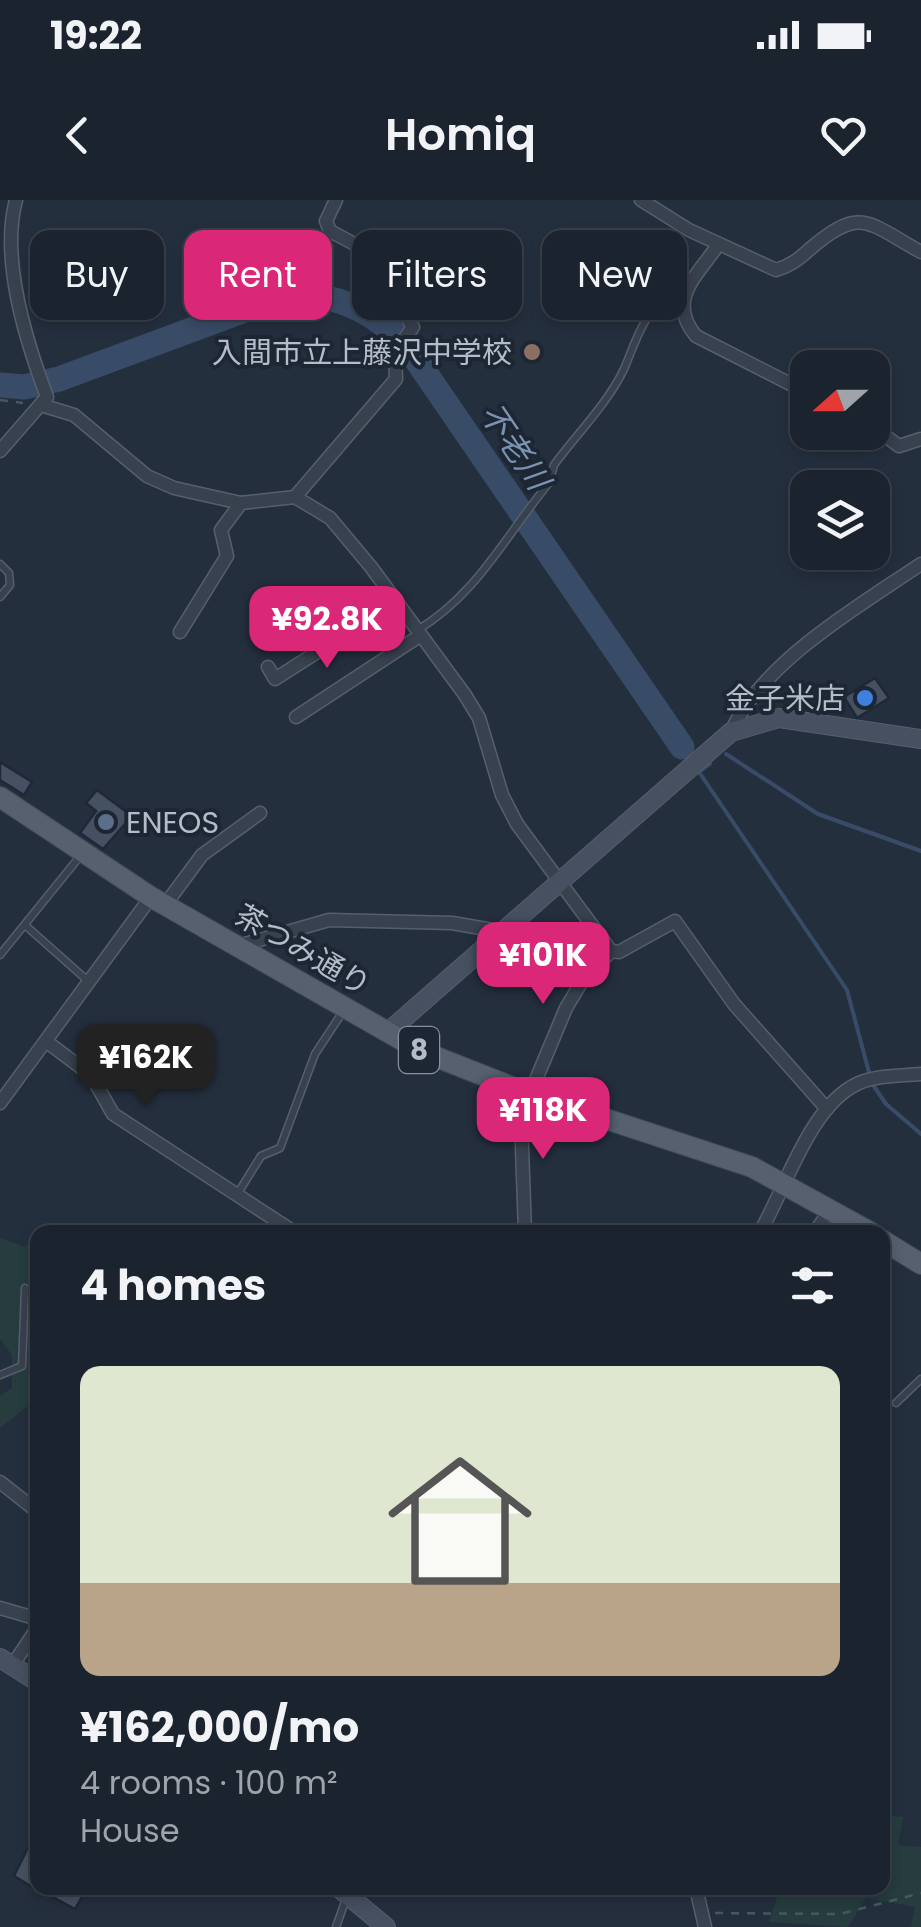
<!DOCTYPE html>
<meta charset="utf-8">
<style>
:root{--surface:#1b232e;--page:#242b36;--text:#f1f3f6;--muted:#a0a4aa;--line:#39404a;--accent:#db2777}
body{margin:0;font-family:Poppins,"Noto Sans JP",sans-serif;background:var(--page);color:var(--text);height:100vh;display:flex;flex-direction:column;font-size:38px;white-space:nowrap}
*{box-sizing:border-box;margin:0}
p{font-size:32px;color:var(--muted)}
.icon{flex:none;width:55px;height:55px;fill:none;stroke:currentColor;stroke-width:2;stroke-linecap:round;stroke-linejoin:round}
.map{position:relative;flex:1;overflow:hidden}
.drawer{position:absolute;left:30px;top:1025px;width:860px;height:670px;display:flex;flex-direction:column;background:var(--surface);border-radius:20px;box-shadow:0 5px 15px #0003,0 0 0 2px var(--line)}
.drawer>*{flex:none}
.top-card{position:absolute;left:30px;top:30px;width:862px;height:90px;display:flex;gap:20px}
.needle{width:65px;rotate:249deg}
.tools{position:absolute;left:790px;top:150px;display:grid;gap:20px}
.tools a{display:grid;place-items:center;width:100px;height:100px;border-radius:20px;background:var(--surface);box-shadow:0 5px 15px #0003,0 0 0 2px var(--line);font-size:50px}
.price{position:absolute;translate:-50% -85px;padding:0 22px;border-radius:20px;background:var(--accent);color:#fff;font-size:32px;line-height:65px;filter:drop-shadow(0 2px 5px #0008)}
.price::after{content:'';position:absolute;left:50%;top:60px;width:30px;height:22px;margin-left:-15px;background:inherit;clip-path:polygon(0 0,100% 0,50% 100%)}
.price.active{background:#222;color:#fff}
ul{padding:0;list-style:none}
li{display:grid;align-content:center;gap:20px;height:530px;padding:0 50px}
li+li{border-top:2px solid var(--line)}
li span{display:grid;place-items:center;height:310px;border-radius:20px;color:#555}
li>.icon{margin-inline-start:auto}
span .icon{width:180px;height:180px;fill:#fffc;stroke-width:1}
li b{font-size:42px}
h2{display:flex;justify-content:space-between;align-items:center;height:120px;padding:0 50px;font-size:42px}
.chip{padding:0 35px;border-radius:20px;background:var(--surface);box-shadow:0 5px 15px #0003,0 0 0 2px var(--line);font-size:35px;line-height:90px}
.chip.active{background:var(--accent);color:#fff}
.status{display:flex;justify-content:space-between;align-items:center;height:70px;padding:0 50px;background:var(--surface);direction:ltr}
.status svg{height:28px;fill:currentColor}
header{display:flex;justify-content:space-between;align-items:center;height:130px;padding:0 50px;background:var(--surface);font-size:45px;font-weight:600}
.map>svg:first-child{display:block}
.green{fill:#263c3f}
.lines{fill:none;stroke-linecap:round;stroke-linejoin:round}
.stream{stroke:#394c67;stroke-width:4}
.river{stroke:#394c67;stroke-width:25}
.building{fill:#455162;stroke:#1f2835;stroke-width:2.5}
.lane-casing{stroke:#565f6c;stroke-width:9}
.street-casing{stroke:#565f6c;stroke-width:15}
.secondary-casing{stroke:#565f6c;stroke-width:20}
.primary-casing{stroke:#414a57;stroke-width:22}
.path{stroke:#44595c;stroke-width:2.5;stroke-dasharray:8 8;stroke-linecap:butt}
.lane{stroke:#38414e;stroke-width:6}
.street{stroke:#38414e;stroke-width:12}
.secondary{stroke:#465061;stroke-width:18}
.primary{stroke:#56606e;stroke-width:20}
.education-dot{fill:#8d6e63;stroke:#1d2633;stroke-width:4}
.shop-dot{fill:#3f7fe0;stroke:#1d2633;stroke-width:4}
.service-dot{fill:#5c6f8a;stroke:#1d2633;stroke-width:4}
.labels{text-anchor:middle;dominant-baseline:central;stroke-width:8;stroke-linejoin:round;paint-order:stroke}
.shield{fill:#1d2633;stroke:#878f9c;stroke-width:2.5}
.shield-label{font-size:28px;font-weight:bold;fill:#b4bcc9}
.poi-label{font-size:30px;fill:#b4bcc9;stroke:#1d2633;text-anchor:end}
.street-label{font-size:30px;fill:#b4bcc9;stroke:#1d2633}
.water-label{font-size:32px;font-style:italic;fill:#7c92b1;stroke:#1d2633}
</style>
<div class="status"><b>19:22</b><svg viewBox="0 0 49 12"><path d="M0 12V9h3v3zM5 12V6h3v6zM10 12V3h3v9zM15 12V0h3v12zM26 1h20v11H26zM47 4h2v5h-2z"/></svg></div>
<header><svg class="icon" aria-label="back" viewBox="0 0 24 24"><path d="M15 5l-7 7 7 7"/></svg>Homiq<svg class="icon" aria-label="heart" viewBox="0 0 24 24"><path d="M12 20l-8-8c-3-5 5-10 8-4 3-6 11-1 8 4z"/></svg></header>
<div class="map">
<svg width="921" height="1727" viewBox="0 0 921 1727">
<rect width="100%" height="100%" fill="#242f3e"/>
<g class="green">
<path d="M0,1038L25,1047L37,1038V1199L0,1228V1196L12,1188V1155L0,1139Z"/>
<path d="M883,1615L903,1617L898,1645L921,1647V1727H911L915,1707L866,1698L848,1727L769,1722L780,1688H882Z"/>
</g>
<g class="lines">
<g class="stream">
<path d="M726,554L818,614L921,651"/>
<path d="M710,564L699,572L847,790L870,876"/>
<path d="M873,885L886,904L921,934"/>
</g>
<path class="river" d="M0,185L24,187L59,179L277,98C330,88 375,110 409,149L682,547"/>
</g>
<g class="building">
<path d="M875,478L889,498L857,518L844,497Z"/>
<path d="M0,562L32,582L24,595L0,580Z"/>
<path d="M97,590L132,616L103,649L80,633L96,611L86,603Z"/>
<path d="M38,1627V1688H41L39,1691L14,1676Z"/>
<path d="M55,1688H87L75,1709L51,1696Z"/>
</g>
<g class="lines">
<g class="lane-casing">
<g id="lane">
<path d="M0,364L9,373L10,385L0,397"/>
<path d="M416,431C477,395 505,336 549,283L554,265C576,235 608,203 624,169C634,147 644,107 670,99L681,105"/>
<path d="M25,725L88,781"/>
<path d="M0,755L81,655"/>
<path d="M238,993L261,956L280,948L315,854L342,813"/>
<path d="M0,1175L22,1166L25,1088"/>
<path d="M896,1203L921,1179"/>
<path d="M336,1727L347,1696"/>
</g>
</g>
<g class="street-casing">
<g id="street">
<path d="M641,0L689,30L776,70C790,66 799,59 810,49C861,5 868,23 921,52"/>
<path d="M718,45C697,76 666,100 696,136L808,193"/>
<path d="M41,205L74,215L147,276L174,288L241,303L295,297L330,318L371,367L465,495L479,518L502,595L517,624L611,751"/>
<path d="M872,226L899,246L921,239"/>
<path d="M0,251L47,197C26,141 0,59 16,0"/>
<path d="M295,297L396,179L395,152L413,127L362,48L330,31L326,21L336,0"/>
<path d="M180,432L227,356L221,330L241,303"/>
<path d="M268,467L275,479L397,401"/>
<path d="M296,517L418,437"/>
<path d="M731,532C762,462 859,406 921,364"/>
<path d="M165,705L202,655L260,613"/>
<path d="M238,746L329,720L452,723L504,732"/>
<path d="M47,842L91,875L113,914L294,1032"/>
<path d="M520,891L525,1032"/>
<path d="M530,894L566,808L581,783L611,751L619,752L675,721L734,804L827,909"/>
<path d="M0,903L151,697"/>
<path d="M760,1032C785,990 810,904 859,883C878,875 900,876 921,874"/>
<path d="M815,1032L831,1009"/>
<path d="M0,1282L38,1312"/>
<path d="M0,1408L38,1419"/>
<path d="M12,1466L38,1427"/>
<path d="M696,1688L705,1727"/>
</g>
</g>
<g class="secondary-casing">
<g id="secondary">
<path d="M388,832L731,532L779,518L921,539"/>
<path d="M0,1458L38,1482"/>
<path d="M339,1688L386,1727"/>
</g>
</g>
<g class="primary-casing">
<g id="primary">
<path d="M0,597L151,697L421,851L530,894L752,967L870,1032"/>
<path d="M882,1040L921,1064"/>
</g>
</g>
<g class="path">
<path d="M0,200L23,203"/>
<path d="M715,1713L840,1714L921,1693"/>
</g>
<use href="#lane" class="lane"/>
<use href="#street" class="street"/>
<use href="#secondary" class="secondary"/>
<use href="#primary" class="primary"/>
</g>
<circle class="education-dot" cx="532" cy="152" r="10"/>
<circle class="shop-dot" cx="865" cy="498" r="10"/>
<circle class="service-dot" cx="106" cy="622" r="10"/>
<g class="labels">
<rect class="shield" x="399" y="827" width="40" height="46" rx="8"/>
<g class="shield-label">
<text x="419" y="850">8</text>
</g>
<g class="poi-label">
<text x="512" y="152">入間市立上藤沢中学校</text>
<text x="845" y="498">金子米店</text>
<text x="126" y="622" text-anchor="start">ENEOS</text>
</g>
<g class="street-label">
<text transform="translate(303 750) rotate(30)">茶つみ通り</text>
</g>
<g class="water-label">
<text transform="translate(515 246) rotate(56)">不老川</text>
</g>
</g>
</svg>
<div class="tools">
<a><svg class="needle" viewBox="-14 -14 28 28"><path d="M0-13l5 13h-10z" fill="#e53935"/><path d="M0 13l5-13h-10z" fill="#a0a4aa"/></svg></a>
<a><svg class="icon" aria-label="layers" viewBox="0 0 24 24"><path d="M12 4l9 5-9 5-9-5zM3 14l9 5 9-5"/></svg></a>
</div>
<b class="price" style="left:327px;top:471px">¥92.8K</b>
<b class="price" style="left:543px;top:807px">¥101K</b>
<b class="price active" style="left:146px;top:909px">¥162K</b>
<b class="price" style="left:543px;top:962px">¥118K</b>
<div class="top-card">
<a class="chip">Buy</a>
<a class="chip active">Rent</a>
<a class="chip">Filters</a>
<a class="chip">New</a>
</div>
<section class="drawer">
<h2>4 homes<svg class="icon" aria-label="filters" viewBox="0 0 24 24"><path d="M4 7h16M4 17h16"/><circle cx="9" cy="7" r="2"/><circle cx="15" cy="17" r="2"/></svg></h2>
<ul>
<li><span style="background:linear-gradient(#dfe7d0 70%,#b9a48a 0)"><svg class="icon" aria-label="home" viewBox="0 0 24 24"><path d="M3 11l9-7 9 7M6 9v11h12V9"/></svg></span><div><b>¥162,000/mo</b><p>4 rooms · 100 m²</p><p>House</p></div></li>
</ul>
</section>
</div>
